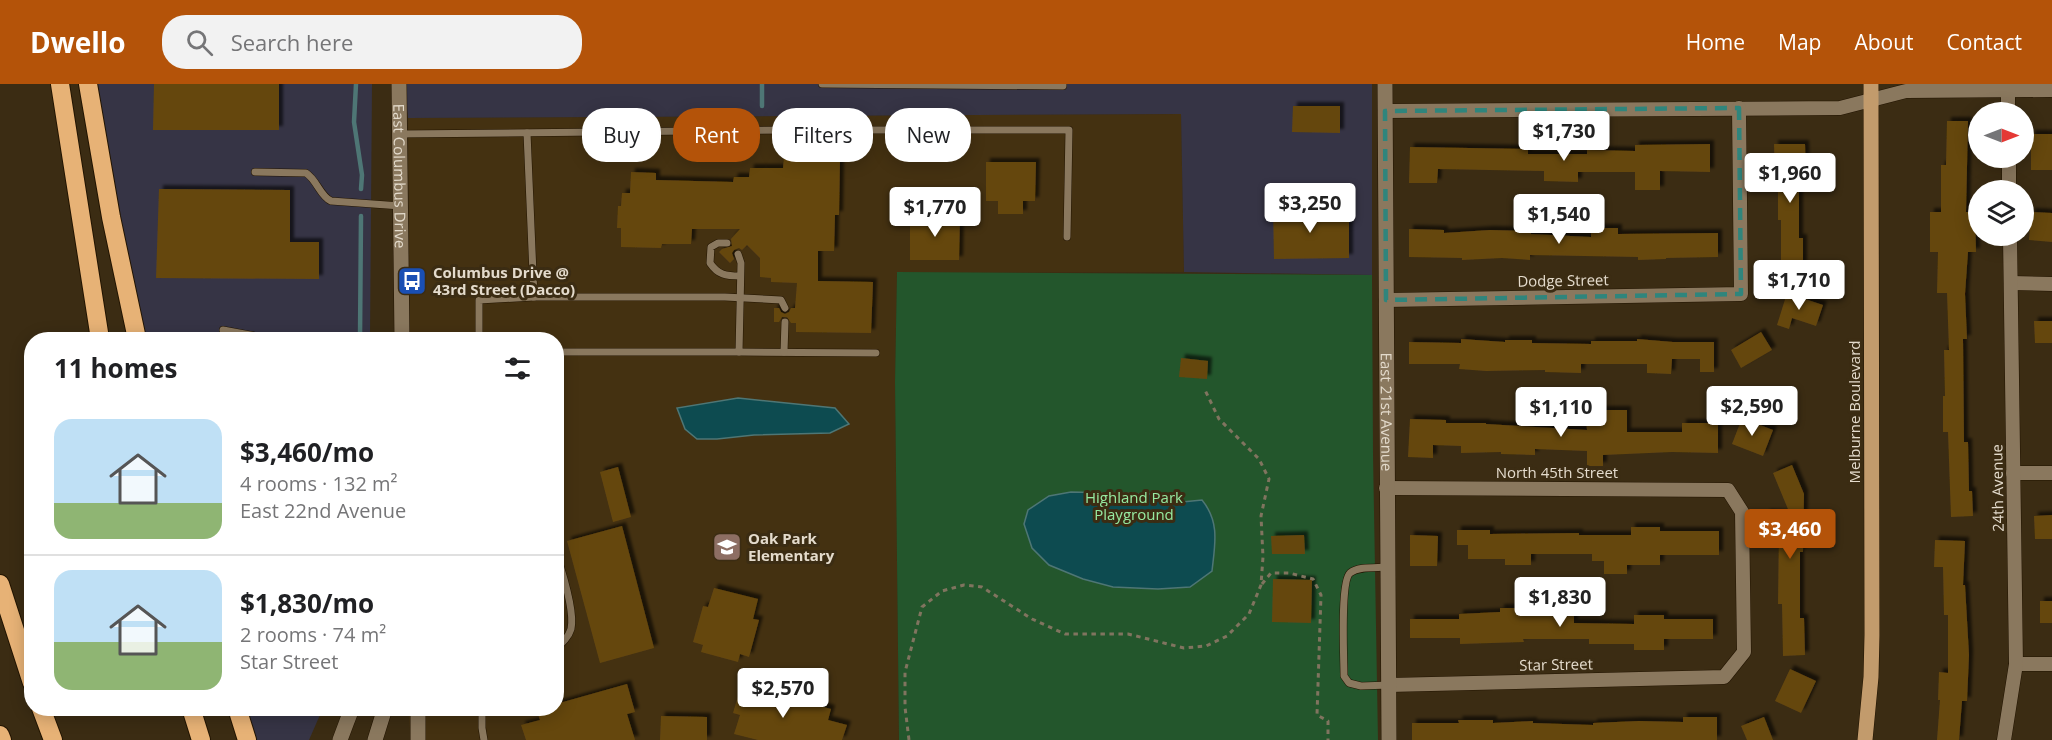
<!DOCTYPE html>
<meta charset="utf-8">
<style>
:root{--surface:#fff;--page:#f2f2f2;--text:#202124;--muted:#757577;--line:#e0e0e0;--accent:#b45309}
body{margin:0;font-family:"Open Sans",sans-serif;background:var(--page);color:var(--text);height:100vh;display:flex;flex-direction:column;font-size:22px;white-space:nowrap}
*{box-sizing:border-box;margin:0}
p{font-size:20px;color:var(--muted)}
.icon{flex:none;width:33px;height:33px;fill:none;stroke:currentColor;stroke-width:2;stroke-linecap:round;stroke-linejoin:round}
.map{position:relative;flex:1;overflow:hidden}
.drawer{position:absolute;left:24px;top:248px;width:540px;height:384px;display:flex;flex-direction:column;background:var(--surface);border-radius:24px;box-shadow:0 3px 15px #0003}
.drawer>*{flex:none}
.top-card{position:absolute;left:582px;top:24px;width:570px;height:54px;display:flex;gap:12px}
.needle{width:39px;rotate:90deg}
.tools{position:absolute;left:1968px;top:18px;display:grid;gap:12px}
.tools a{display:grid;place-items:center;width:66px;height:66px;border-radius:50%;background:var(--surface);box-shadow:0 3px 15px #0003;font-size:30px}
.price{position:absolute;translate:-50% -51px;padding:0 14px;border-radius:6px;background:#fff;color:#222;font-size:20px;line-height:39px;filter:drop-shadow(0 2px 3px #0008)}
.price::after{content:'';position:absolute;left:50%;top:36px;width:18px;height:14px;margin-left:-9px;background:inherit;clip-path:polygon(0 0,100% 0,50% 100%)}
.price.active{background:var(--accent);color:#fff}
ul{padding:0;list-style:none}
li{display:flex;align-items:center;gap:18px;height:150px;padding:0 30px}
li+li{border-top:2px solid var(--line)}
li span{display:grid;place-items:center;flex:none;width:168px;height:120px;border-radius:18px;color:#555}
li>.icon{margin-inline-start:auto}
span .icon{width:72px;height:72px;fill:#fffc;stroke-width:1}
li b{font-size:26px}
h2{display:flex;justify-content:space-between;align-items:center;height:72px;padding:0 30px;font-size:26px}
.tag{padding:0 21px;border-radius:24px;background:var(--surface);box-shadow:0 3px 15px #0003;font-size:21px;line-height:54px}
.tag.active{background:var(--accent);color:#fff}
header{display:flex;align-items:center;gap:36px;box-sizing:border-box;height:84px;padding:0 30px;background:var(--accent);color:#fff}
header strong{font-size:28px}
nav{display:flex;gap:33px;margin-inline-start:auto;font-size:21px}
.search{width:420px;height:54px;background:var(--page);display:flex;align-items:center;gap:15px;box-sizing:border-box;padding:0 21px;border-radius:24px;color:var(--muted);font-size:22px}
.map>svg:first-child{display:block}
.built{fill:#443111}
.industrial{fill:#363445}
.green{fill:#23562c}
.water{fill:#0d4b50;stroke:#4e7675;stroke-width:1.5}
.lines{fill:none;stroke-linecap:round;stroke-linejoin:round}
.stream{stroke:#4e7675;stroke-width:4.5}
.building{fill:#654711;filter:url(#shadow)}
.service-casing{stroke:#221400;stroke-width:8}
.minor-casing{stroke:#221400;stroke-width:15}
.tertiary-casing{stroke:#221400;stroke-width:16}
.secondary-casing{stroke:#221400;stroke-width:16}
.primary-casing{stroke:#221400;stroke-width:16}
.motorway-casing{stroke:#221400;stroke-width:20}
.path{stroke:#80745f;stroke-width:3;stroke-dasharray:4.5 4.5;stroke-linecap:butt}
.service{stroke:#8a785e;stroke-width:7}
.minor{stroke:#8a785e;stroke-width:14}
.tertiary{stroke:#8a785e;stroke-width:15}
.secondary{stroke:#8a785e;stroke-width:15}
.primary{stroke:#c29b6c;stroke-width:15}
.motorway{stroke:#e7b276;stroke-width:18}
.marked{fill:none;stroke:#2f857c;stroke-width:4.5;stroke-dasharray:12 8;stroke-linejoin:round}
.labels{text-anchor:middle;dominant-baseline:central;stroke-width:6;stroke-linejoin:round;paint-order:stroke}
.street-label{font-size:15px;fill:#e4dbcc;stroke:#3b2c13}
.poi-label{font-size:15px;font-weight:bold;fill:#e4dbcc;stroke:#3b2c13;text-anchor:start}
.park-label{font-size:15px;fill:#96e9a0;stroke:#3b2c13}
</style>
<header>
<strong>Dwello</strong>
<div class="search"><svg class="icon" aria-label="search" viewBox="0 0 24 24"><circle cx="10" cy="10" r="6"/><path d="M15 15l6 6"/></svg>Search here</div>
<nav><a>Home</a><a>Map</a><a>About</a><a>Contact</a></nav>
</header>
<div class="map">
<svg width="2052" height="656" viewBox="0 0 2052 656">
<defs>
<filter id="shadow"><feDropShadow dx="4" dy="-4" stdDeviation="1.5" flood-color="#0009"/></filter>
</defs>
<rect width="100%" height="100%" fill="#3b2c13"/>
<path class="built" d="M1181,30L1184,188L897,189L895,298L899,656H411L408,624H556V255H410L408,34Z"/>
<g class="industrial">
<path d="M93,0H372L370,255H137Z"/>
<path d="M404,0H1372V191L1184,188L1181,30L408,34Z"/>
<path d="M241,624H323L309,656H251Z"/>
</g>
<path class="green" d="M897,188L1372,191L1373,370L1378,656H899L895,298Z"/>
<g class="water">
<path d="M738,314L835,324L849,340L830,349L754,351L717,355H697L685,345L677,324Z"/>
<path d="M1071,408L1150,410L1164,416L1182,418L1202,416C1220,438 1215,460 1212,487L1190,503L1158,505L1113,503L1083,495L1049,481L1032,464L1024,440L1028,426L1049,412Z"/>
</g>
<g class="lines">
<g class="stream">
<path d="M356,0L354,38L362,91L361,105"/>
<path d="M762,0V22"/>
<path d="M360,255L361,132"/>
</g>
</g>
<g class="building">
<path d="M154,0H279V46H153Z"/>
<path d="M1293,22H1340V49L1292,48Z"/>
<path d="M1947,37H1968L1966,128H1975L1976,168H1968L1965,210L1967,255H1963L1964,358H1968L1969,407H1972L1973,432L1951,433L1948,348H1943V312H1945L1944,266H1949L1947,209H1937L1938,168H1930V128H1941V81H1946Z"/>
<rect x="2031" y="50" width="21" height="36"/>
<path d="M1710,60V88L1660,87V106H1635V88H1578V98L1544,97V87L1438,85L1437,99H1409L1410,63L1528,65V70H1587V66L1635,67V61Z"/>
<path d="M1774,60H1805L1806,92H1799V154H1803V190H1781V136H1778V92L1775,91Z"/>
<path d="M784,73L840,74L839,131H835L834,167H818V197L873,198L871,249L796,248V239H791L787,233H782L779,238H774V224H779L781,228L785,230L789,228L791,224H795L797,199L771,198V194L760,193V174L747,161L742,166L739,164L734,166L732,169L734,175L730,179L719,168L722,165L732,162L731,155L740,145H692L691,160H662L661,164L621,163V144H617L618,122H621L622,109H630L631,88L656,89V96L733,98L734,93H749L750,84H783Z"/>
<path d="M986,78H1036L1035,117H1023V130H998V117H986Z"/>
<path d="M159,105L290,106V158H319V195L156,194Z"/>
<path d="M1336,124V137H1349V174L1274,175L1273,125Z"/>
<path d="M2031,128L2052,129V158L2029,156Z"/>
<path d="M910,131L960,132L959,176H910Z"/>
<path d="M1591,144H1618V150L1718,149V173L1666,174V175L1638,176V173L1530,171V176L1502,174L1462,176V174L1409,173V145L1444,146V149L1490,146L1531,147V150L1591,153Z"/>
<path d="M1787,209L1823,221L1816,242L1792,234L1789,245L1777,241Z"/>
<path d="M2034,237H2052V259H2035Z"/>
<path d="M1761,248L1772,266L1741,284L1731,266Z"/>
<path d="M1461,255L1505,258V256H1532V259L1591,260V257H1637V255L1673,258H1714V288H1700V275H1672L1671,290L1647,289V280H1581V289L1545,288V286L1486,287L1459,285L1460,280H1409V258L1461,259Z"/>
<path d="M1181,274L1208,277L1207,295L1179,293Z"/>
<path d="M1597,326H1627V348H1682V339H1718V369L1672,368L1603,371V382H1587V367L1535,365V371L1501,370V368L1461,369V362L1433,361V374L1408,373L1410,335L1446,336V339H1486V340L1587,346L1586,335H1597Z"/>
<path d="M1742,334L1773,346L1763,372L1732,360Z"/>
<path d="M1792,381L1804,410L1803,468H1800V534H1804L1805,571L1783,572L1782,520H1778L1779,442H1766V429L1790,430L1773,389Z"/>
<path d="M618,383L631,433L613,438L600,388Z"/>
<path d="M2052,431V455H2035L2034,432Z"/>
<path d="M622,442L654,564L600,579L567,457Z"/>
<path d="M1631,443H1660V447H1719V471H1660V481H1627V490H1604V477H1592V470H1531V481H1505V475H1468V461H1457V446H1490V450L1579,449V451H1631Z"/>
<path d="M1304,451L1305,470H1272L1271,452Z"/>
<path d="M1410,451L1438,452L1437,482H1410Z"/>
<path d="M1935,456L1965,457L1963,501H1965L1969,571L1967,617H1962L1959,656H1937L1940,616H1938L1939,588L1948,589V531H1944L1943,483H1934Z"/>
<path d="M1273,495L1312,496L1311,539L1272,538Z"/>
<path d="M714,504L758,515L753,535L759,536L749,573L740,570L738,578L701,568L703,561L693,558L703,522L708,523Z"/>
<rect x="2040" y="517" width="12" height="22"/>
<path d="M1500,524H1574V539L1634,540V531H1664V535H1713V555H1664V566H1634V560H1589V555H1523L1524,558L1460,560V554H1410V535H1459V530L1500,528Z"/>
<path d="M1790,585L1816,597L1801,629L1775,617Z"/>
<path d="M627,600L635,628L627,630L635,656H526L521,641L540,636L536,624H556V620Z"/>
<path d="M741,602L831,625L828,636L847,641L842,656H758L734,650L740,631L733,629Z"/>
<path d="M661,632L707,633V656H660Z"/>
<path d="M1683,633H1717V656H1412V639H1459L1458,636H1493V639L1533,637V639L1593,641V639L1639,637L1683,638Z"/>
<path d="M1764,633L1773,656H1747L1741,642Z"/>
</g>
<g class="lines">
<g class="service-casing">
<g id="service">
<path d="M822,0L1063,2V0"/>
<path d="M527,49L534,213H725L781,216L785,224"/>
<path d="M399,50L794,46H1069L1067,153"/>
<path d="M255,88L306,89C317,96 320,112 331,117L401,122"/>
<path d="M727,159H718L711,163L710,179C718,191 726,192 740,192"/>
<path d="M223,246L272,255"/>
<path d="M479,255V216L534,213"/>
<path d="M556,268H739L741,179L738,170"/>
<path d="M739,268L876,269"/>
<path d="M784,268L785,238"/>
<path d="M556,469C562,487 575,527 571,545C569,552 562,560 556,564"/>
<path d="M1387,483C1376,484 1359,482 1350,489C1340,498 1344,575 1344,592L1349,599L1361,602L1389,601"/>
<path d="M482,624V644L484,656"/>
</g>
</g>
<g class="minor-casing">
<g id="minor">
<path d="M2008,6V28"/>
<path d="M1385,27L1840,24L1906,7L2052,6"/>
<path d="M2009,74V106"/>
<path d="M2011,199L2052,200"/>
<path d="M1386,216L1741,210L1739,24"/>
<path d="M2013,389H2052"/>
<path d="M1386,404L1728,406L1742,428L1744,568L1724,593L1389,601"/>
<path d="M2016,580H2052"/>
<path d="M2004,656L2016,580L2010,152"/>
</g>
</g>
<g class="tertiary-casing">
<g id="tertiary">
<path id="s1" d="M1385,0L1389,656"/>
</g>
</g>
<g class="secondary-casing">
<g id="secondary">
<path id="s2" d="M399,0L402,255"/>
<path d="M418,624V656"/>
<path d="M340,656L352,624"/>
<path d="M375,656L385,624"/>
</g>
</g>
<g class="primary-casing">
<path id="primary" d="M1865,656L1871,593L1872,551L1871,0"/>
</g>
<g class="motorway-casing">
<g id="motorway">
<path d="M60,0L100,255"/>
<path d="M88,0L111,133L137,255"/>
<path d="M0,500L32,599"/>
<path d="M41,624L53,656"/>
<path d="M191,624L201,656"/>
<path d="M237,624L247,656"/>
<path d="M0,651L2,656"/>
</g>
</g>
<g class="path">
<path d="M1262,500L1271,489H1289L1313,495L1321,511L1317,631L1328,637V656"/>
<path d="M909,656L905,623V588L922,523L942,507L964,501L982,503L1032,535L1065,550H1128L1184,564L1206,562L1227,552L1249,530L1261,501L1263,473L1261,432L1269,395L1259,375L1219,335L1204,304"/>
</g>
<use href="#service" class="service"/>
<use href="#minor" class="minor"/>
<use href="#tertiary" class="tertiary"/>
<use href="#secondary" class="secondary"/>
<use href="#primary" class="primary"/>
<use href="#motorway" class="motorway"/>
</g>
<path class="marked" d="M1739,24L1741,210L1386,216L1385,27Z"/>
<defs>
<g id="bus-square" transform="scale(1.5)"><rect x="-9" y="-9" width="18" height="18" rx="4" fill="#1a4fb4" stroke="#3b2c13"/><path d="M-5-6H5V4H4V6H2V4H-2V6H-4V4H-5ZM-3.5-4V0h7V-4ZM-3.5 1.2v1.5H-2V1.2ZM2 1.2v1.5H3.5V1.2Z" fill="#fff"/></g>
<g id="school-square" transform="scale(1.5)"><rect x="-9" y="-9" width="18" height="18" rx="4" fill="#8d6e63" stroke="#3b2c13"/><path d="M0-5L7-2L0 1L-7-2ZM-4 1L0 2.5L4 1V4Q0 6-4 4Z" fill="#fff"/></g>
</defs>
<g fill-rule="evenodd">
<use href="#bus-square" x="412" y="197"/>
<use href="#school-square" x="727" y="463"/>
</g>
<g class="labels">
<g class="street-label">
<text stroke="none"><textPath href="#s2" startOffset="92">East Columbus Drive</textPath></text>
<text transform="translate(1563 196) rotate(-1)">Dodge Street</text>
<text stroke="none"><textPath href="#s1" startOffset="328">East 21st Avenue</textPath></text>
<text transform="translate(1854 328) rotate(-90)">Melburne Boulevard</text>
<text x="1557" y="388">North 45th Street</text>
<text transform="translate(1997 404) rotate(-91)">24th Avenue</text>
<text transform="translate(1556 580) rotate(-1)">Star Street</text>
</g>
<g class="poi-label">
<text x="433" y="188">Columbus Drive @<tspan x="433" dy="17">43rd Street (Dacco)</tspan></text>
<text x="748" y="454">Oak Park<tspan x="748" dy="17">Elementary</tspan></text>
</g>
<g class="park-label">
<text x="1134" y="413">Highland Park<tspan x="1134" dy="17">Playground</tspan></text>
</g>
</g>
</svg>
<div class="tools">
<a><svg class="needle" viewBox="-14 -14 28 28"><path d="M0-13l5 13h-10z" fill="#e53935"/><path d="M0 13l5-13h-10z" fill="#757577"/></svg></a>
<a><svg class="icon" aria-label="layers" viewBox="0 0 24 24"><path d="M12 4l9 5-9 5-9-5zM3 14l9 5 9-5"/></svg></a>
</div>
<b class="price" style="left:1564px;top:78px">$1,730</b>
<b class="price" style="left:1790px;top:120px">$1,960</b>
<b class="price" style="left:1310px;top:150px">$3,250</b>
<b class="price" style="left:935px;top:154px">$1,770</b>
<b class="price" style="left:1559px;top:161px">$1,540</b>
<b class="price" style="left:1799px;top:227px">$1,710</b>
<b class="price" style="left:1752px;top:353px">$2,590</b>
<b class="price" style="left:1561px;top:354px">$1,110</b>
<b class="price active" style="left:1790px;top:476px">$3,460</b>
<b class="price" style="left:1560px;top:544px">$1,830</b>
<b class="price" style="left:783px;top:635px">$2,570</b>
<div class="top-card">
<a class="tag">Buy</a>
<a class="tag active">Rent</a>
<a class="tag">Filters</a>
<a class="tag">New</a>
</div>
<section class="drawer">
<h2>11 homes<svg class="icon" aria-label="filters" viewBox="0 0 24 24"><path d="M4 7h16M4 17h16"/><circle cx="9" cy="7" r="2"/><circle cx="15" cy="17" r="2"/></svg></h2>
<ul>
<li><span style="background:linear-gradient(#bfe0f5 70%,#8fb573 0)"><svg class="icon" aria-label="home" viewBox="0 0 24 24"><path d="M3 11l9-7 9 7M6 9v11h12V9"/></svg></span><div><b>$3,460/mo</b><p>4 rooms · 132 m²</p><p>East 22nd Avenue</p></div></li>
<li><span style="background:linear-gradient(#bfe0f5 60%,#8fb573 0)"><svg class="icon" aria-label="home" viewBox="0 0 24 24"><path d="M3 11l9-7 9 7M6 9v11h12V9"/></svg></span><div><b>$1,830/mo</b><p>2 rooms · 74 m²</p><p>Star Street</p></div></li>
</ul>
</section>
</div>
